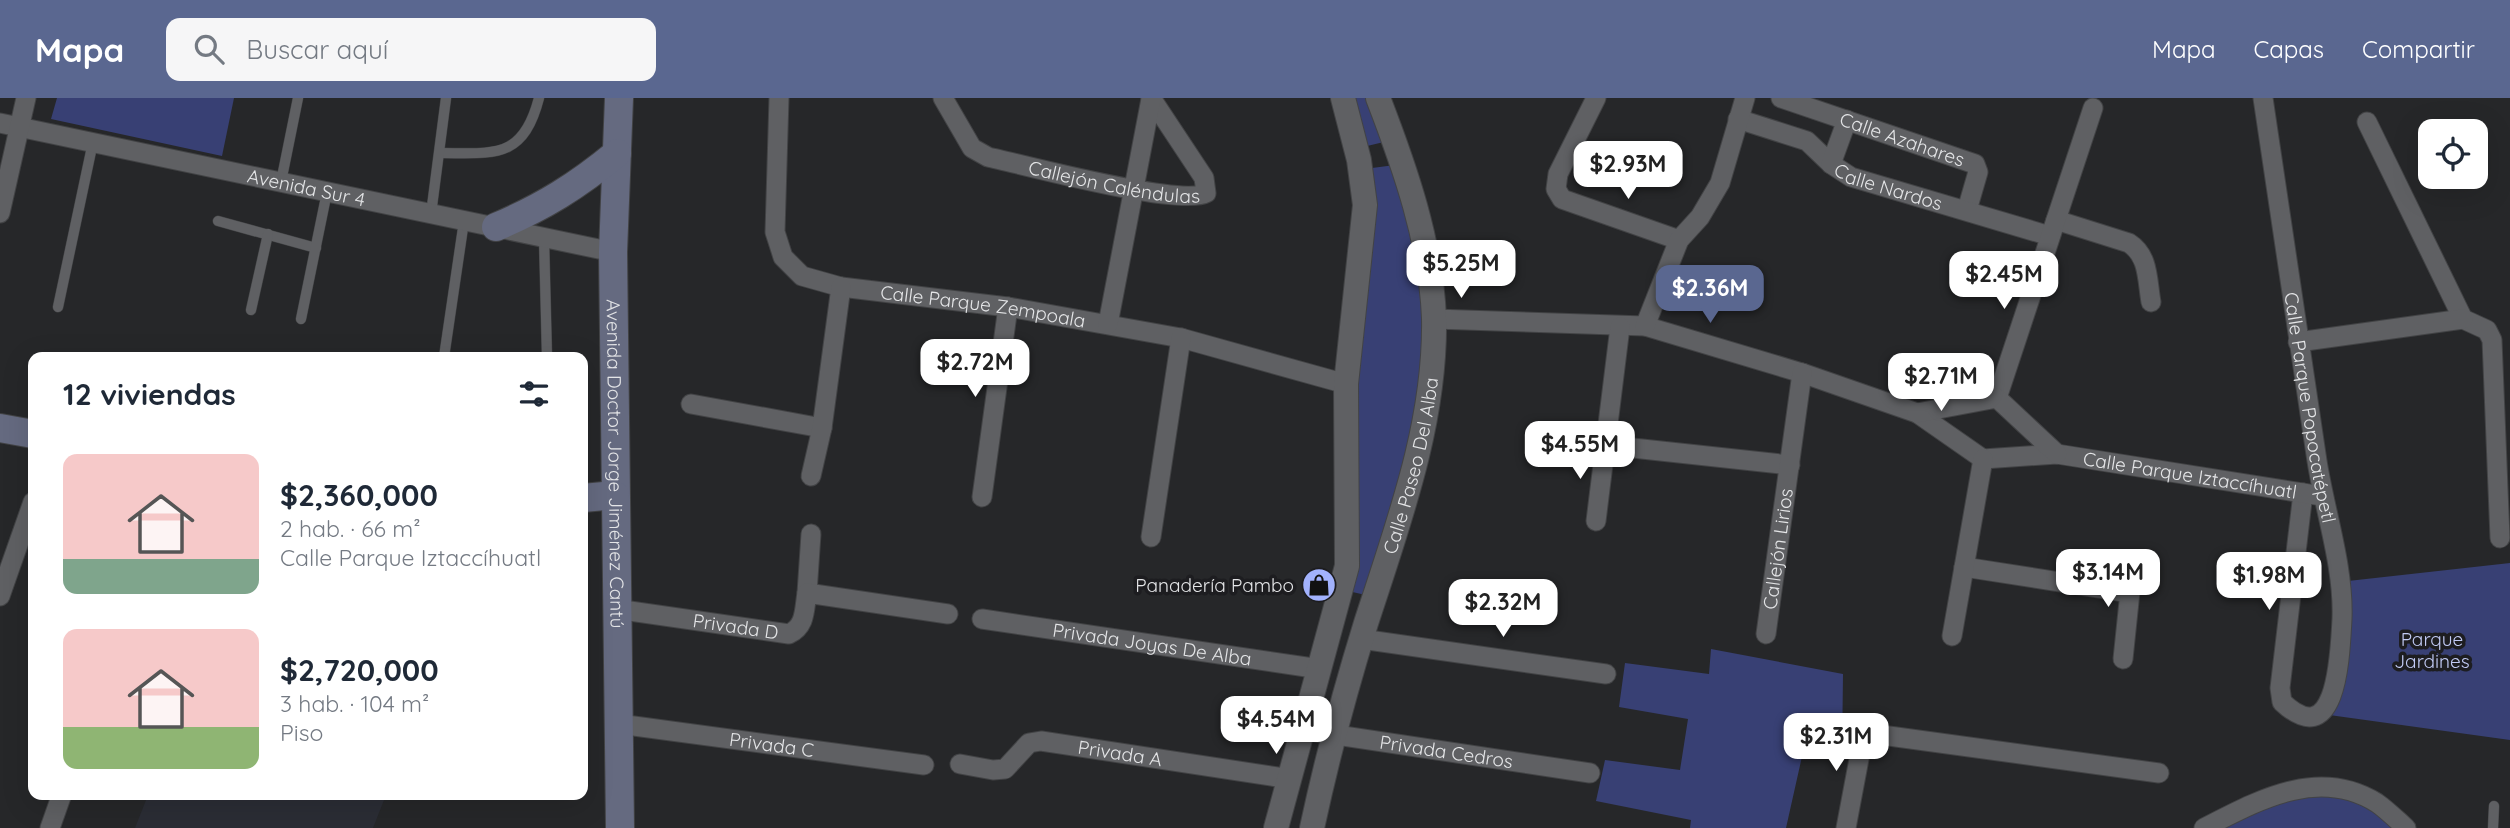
<!DOCTYPE html>
<html lang="es">
<meta charset="utf-8">
<style>
:root{--surface:#fff;--page:#f6f6f7;--text:#1f2937;--muted:#747a83;--accent:#5a6790}
body{margin:0;font-family:Quicksand,sans-serif;background:var(--page);color:var(--text);height:100vh;display:flex;flex-direction:column;font-size:26px;white-space:nowrap}
*{box-sizing:border-box;margin:0}
p{font-size:23px;color:var(--muted)}
.icon{flex:none;width:38px;height:38px;fill:none;stroke:currentColor;stroke-width:2;stroke-linecap:round;stroke-linejoin:round}
.map{position:relative;flex:1;overflow:hidden}
.details{position:absolute;left:28px;top:254px;width:560px;height:448px;display:flex;flex-direction:column;background:var(--surface);border-radius:14px;box-shadow:0 7px 28px #0002}
.details>*{flex:none}
.tools{position:absolute;left:2418px;top:21px;display:grid;gap:14px}
.tools a{display:grid;place-items:center;width:70px;height:70px;border-radius:14px;background:var(--surface);box-shadow:0 7px 28px #0002;font-size:35px}
.price{position:absolute;translate:-50% -60px;padding:0 16px;border-radius:14px;background:#fff;color:#222;font-size:23px;line-height:46px;filter:drop-shadow(0 2px 4px #0008)}
.price::after{content:'';position:absolute;left:50%;top:42px;width:21px;height:16px;margin-left:-10px;background:inherit;clip-path:polygon(0 0,100% 0,50% 100%)}
.price.current{background:var(--accent);color:#fff}
ul{padding:0;list-style:none}
li{display:flex;align-items:center;gap:21px;height:175px;padding:0 35px}
li span{display:grid;place-items:center;flex:none;width:196px;height:140px;border-radius:14px;color:#555}
li>.icon{margin-inline-start:auto}
span .icon{width:84px;height:84px;fill:#fffc;stroke-width:1}
li b{font-size:30px}
h2{display:flex;justify-content:space-between;align-items:center;height:84px;padding:0 35px;font-size:30px}
header{display:flex;align-items:center;gap:42px;box-sizing:border-box;height:98px;padding:0 35px;background:var(--accent);color:#fff}
header strong{font-size:33px}
nav{display:flex;gap:38px;margin-inline-start:auto;font-size:24px}
.search{width:490px;height:63px;background:var(--page);display:flex;align-items:center;gap:18px;box-sizing:border-box;padding:0 24px;border-radius:14px;color:var(--muted);font-size:26px}
.map>svg:first-child{display:block}
.built{fill:#2b2d35}
.green{fill:#384074}
.lines{fill:none;stroke-linecap:round;stroke-linejoin:round}
.service-casing{stroke:#424345;stroke-width:11}
.minor-casing{stroke:#424345;stroke-width:21}
.tertiary-casing{stroke:#424345;stroke-width:26}
.secondary-casing{stroke:#424345;stroke-width:30}
.service{stroke:#5f6063;stroke-width:10}
.minor{stroke:#5f6063;stroke-width:19}
.tertiary{stroke:#5f6063;stroke-width:24}
.secondary{stroke:#656a80;stroke-width:28}
.labels{text-anchor:middle;dominant-baseline:central;stroke-width:7;stroke-linejoin:round;paint-order:stroke}
.street-label{font-size:19px;fill:#e4e5e7;stroke:#1d1d20}
.poi-label{font-size:19px;fill:#e4e5e7;stroke:#1d1d20;text-anchor:end}
.park-label{font-size:19px;fill:#c2cbf5;stroke:#1d1d20}
</style>
<header>
<strong>Mapa</strong>
<div class="search"><svg class="icon" aria-label="search" viewBox="0 0 24 24"><circle cx="10" cy="10" r="6"/><path d="M15 15l6 6"/></svg>Buscar aquí</div>
<nav><a>Mapa</a><a>Capas</a><a>Compartir</a></nav>
</header>
<div class="map">
<svg width="2510" height="730" viewBox="0 0 2510 730">
<rect width="100%" height="100%" fill="#262729"/>
<path class="built" d="M148,697V696L386,697L373,730H135Z"/>
<g class="green">
<path d="M57,0H234L222,58L51,21Z"/>
<path d="M1348,0H1371L1388,43L1363,49Z"/>
<path d="M1395,67L1422,156L1427,273L1370,498L1348,493L1353,303L1372,70Z"/>
<path d="M2510,465V642L2322,616L2335,593L2339,484Z"/>
<path d="M1711,551L1843,576L1842,657L1803,654L1786,730H1690L1691,722L1596,703L1605,662L1680,672L1688,621L1619,609L1625,565L1709,576Z"/>
<path d="M2324,689L2406,730H2204Z"/>
</g>
<g class="lines">
<g class="service-casing">
<g id="service">
<path d="M440,55C494,55 523,62 539,0"/>
<path d="M281,84L298,0"/>
<path d="M431,116L446,0"/>
<path d="M218,123L316,150"/>
<path d="M544,140L547,259"/>
<path d="M58,209L93,44"/>
<path d="M251,212L268,136"/>
<path d="M301,221L327,94"/>
<path d="M444,259L464,123"/>
<path d="M2493,730L2494,708"/>
</g>
</g>
<g class="minor-casing">
<g id="minor">
<path id="s1" d="M779,0L775,134L783,159L802,178L841,189L1008,209L1181,240L1346,286"/>
<path id="s2" d="M943,0L972,50L988,59C1025,67 1180,109 1206,95L1204,80L1151,0"/>
<path d="M1596,0L1558,76L1556,91L1562,101L1679,142"/>
<path id="s3" d="M1781,0L1975,66L1978,74L1967,112"/>
<path id="s4" d="M2263,0C2280,121 2298,242 2317,363C2325,414 2344,469 2342,521C2340,554 2338,657 2282,604L2280,590L2303,395"/>
<path id="s5" d="M1738,21L1807,43L1831,66L1851,79L2050,138"/>
<path d="M2367,24L2463,221L2487,232L2492,242L2500,440"/>
<path id="s6" d="M0,25L613,154"/>
<path d="M1831,66L1847,22"/>
<path d="M0,115L26,0"/>
<path d="M2056,122L2129,145C2149,158 2147,181 2151,204"/>
<path id="s7" d="M1434,221L1645,228L1802,275L1917,315L1983,361L2057,356L2322,398"/>
<path d="M1108,226L1151,1"/>
<path d="M1645,228L1679,142L1700,119L1720,85L1745,0"/>
<path d="M2298,244L2463,221"/>
<path d="M1997,300L2093,10"/>
<path d="M691,306L822,330"/>
<path d="M1917,315L1997,300L2057,356"/>
<path d="M1605,347L1790,367"/>
<path d="M811,378L822,330L841,189"/>
<path d="M982,399L1008,209"/>
<path d="M1596,423L1620,229"/>
<path d="M1151,439L1181,240"/>
<path d="M1964,469L2130,495"/>
<path d="M807,495L811,436"/>
<path d="M0,498L33,404"/>
<path id="s8" d="M616,511L789,536C806,528 804,512 807,495L948,516"/>
<path id="s9" d="M982,521L1320,571"/>
<path id="s10" d="M1766,536L1802,275"/>
<path d="M1952,538L1983,361"/>
<path d="M1361,541L1606,576"/>
<path d="M2123,561L2133,465"/>
<path id="s11" d="M619,626L924,667"/>
<path id="s12" d="M1303,632L1590,675"/>
<path id="s13" d="M960,666L993,672L1005,671L1029,645L1041,643L1291,681"/>
<path d="M50,730L62,696"/>
<path d="M1846,730L1862,645L1867,635L2159,675"/>
<path d="M2204,730C2257,703 2318,668 2377,705C2387,712 2397,722 2406,730"/>
</g>
</g>
<g class="tertiary-casing">
<g id="tertiary">
<path d="M1276,730L1347,468L1346,286L1365,107L1359,62L1343,0"/>
<path id="s14" d="M1312,730C1327,660 1345,593 1366,525C1398,426 1436,325 1434,220C1431,144 1405,70 1378,0"/>
</g>
</g>
<g class="secondary-casing">
<g id="secondary">
<path id="s15" d="M619,0L613,154L620,730"/>
<path d="M496,129C543,109 577,88 617,55"/>
<path d="M0,330L33,336"/>
<path d="M583,400L615,397"/>
</g>
</g>
<use href="#service" class="service"/>
<use href="#minor" class="minor"/>
<use href="#tertiary" class="tertiary"/>
<use href="#secondary" class="secondary"/>
</g>
<defs>
<g id="shop-disc" transform="scale(1.75)"><circle r="9.5" fill="#a2b2fd" stroke="#1d1d20"/><path d="M-5-2.5h2.3a2.7 3.5 0 0 1 5.4 0H5L5.5 6h-11ZM-1.5-2.5h3a1.5 2.3 0 0 0-3 0Z" fill="#111"/></g>
</defs>
<g fill-rule="evenodd">
<use href="#shop-disc" x="1319" y="487"/>
</g>
<g class="labels">
<g class="street-label">
<text stroke="none"><textPath href="#s3" startOffset="128">Calle Azahares</textPath></text>
<text stroke="none"><textPath href="#s2" startOffset="205">Callejón Caléndulas</textPath></text>
<text stroke="none"><textPath href="#s5" startOffset="168">Calle Nardos</textPath></text>
<text stroke="none"><textPath href="#s6" startOffset="313">Avenida Sur 4</textPath></text>
<text stroke="none"><textPath href="#s1" startOffset="371">Calle Parque Zempoala</textPath></text>
<text stroke="none"><textPath href="#s4" startOffset="313">Calle Parque Popocatépetl</textPath></text>
<text stroke="none"><textPath href="#s15" startOffset="366">Avenida Doctor Jorge Jiménez Cantú</textPath></text>
<text stroke="none"><textPath href="#s14" startOffset="376">Calle Paseo Del Alba</textPath></text>
<text stroke="none"><textPath href="#s7" startOffset="786">Calle Parque Iztaccíhuatl</textPath></text>
<text stroke="none"><textPath href="#s10" startOffset="86">Callejón Lirios</textPath></text>
<text stroke="none"><textPath href="#s8" startOffset="121">Privada D</textPath></text>
<text stroke="none"><textPath href="#s9" startOffset="172">Privada Joyas De Alba</textPath></text>
<text stroke="none"><textPath href="#s11" startOffset="154">Privada C</textPath></text>
<text stroke="none"><textPath href="#s12" startOffset="145">Privada Cedros</textPath></text>
<text stroke="none"><textPath href="#s13" startOffset="173">Privada A</textPath></text>
</g>
<g class="poi-label">
<text x="1294" y="487">Panadería Pambo</text>
</g>
<g class="park-label">
<text x="2432" y="541">Parque<tspan x="2432" dy="22">Jardines</tspan></text>
</g>
</g>
</svg>
<div class="tools">
<a><svg class="icon" aria-label="locate" viewBox="0 0 24 24"><circle cx="12" cy="12" r="6"/><path d="M12 2v4M12 18v4M2 12h4M18 12h4"/></svg></a>
</div>
<b class="price" style="left:1628px;top:103px">$2.93M</b>
<b class="price" style="left:1461px;top:202px">$5.25M</b>
<b class="price" style="left:2004px;top:213px">$2.45M</b>
<b class="price current" style="left:1710px;top:227px">$2.36M</b>
<b class="price" style="left:975px;top:301px">$2.72M</b>
<b class="price" style="left:1941px;top:315px">$2.71M</b>
<b class="price" style="left:1580px;top:383px">$4.55M</b>
<b class="price" style="left:2108px;top:511px">$3.14M</b>
<b class="price" style="left:2269px;top:514px">$1.98M</b>
<b class="price" style="left:1503px;top:541px">$2.32M</b>
<b class="price" style="left:1276px;top:658px">$4.54M</b>
<b class="price" style="left:1836px;top:675px">$2.31M</b>
<section class="details">
<h2>12 viviendas<svg class="icon" aria-label="filters" viewBox="0 0 24 24"><path d="M4 7h16M4 17h16"/><circle cx="9" cy="7" r="2"/><circle cx="15" cy="17" r="2"/></svg></h2>
<ul>
<li><span style="background:linear-gradient(#f6c9c9 75%,#7fa58c 0)"><svg class="icon" aria-label="home" viewBox="0 0 24 24"><path d="M3 11l9-7 9 7M6 9v11h12V9"/></svg></span><div><b>$2,360,000</b><p>2 hab. · 66 m²</p><p>Calle Parque Iztaccíhuatl</p></div></li>
<li><span style="background:linear-gradient(#f6c9c9 70%,#8fb573 0)"><svg class="icon" aria-label="home" viewBox="0 0 24 24"><path d="M3 11l9-7 9 7M6 9v11h12V9"/></svg></span><div><b>$2,720,000</b><p>3 hab. · 104 m²</p><p>Piso</p></div></li>
</ul>
</section>
</div>
